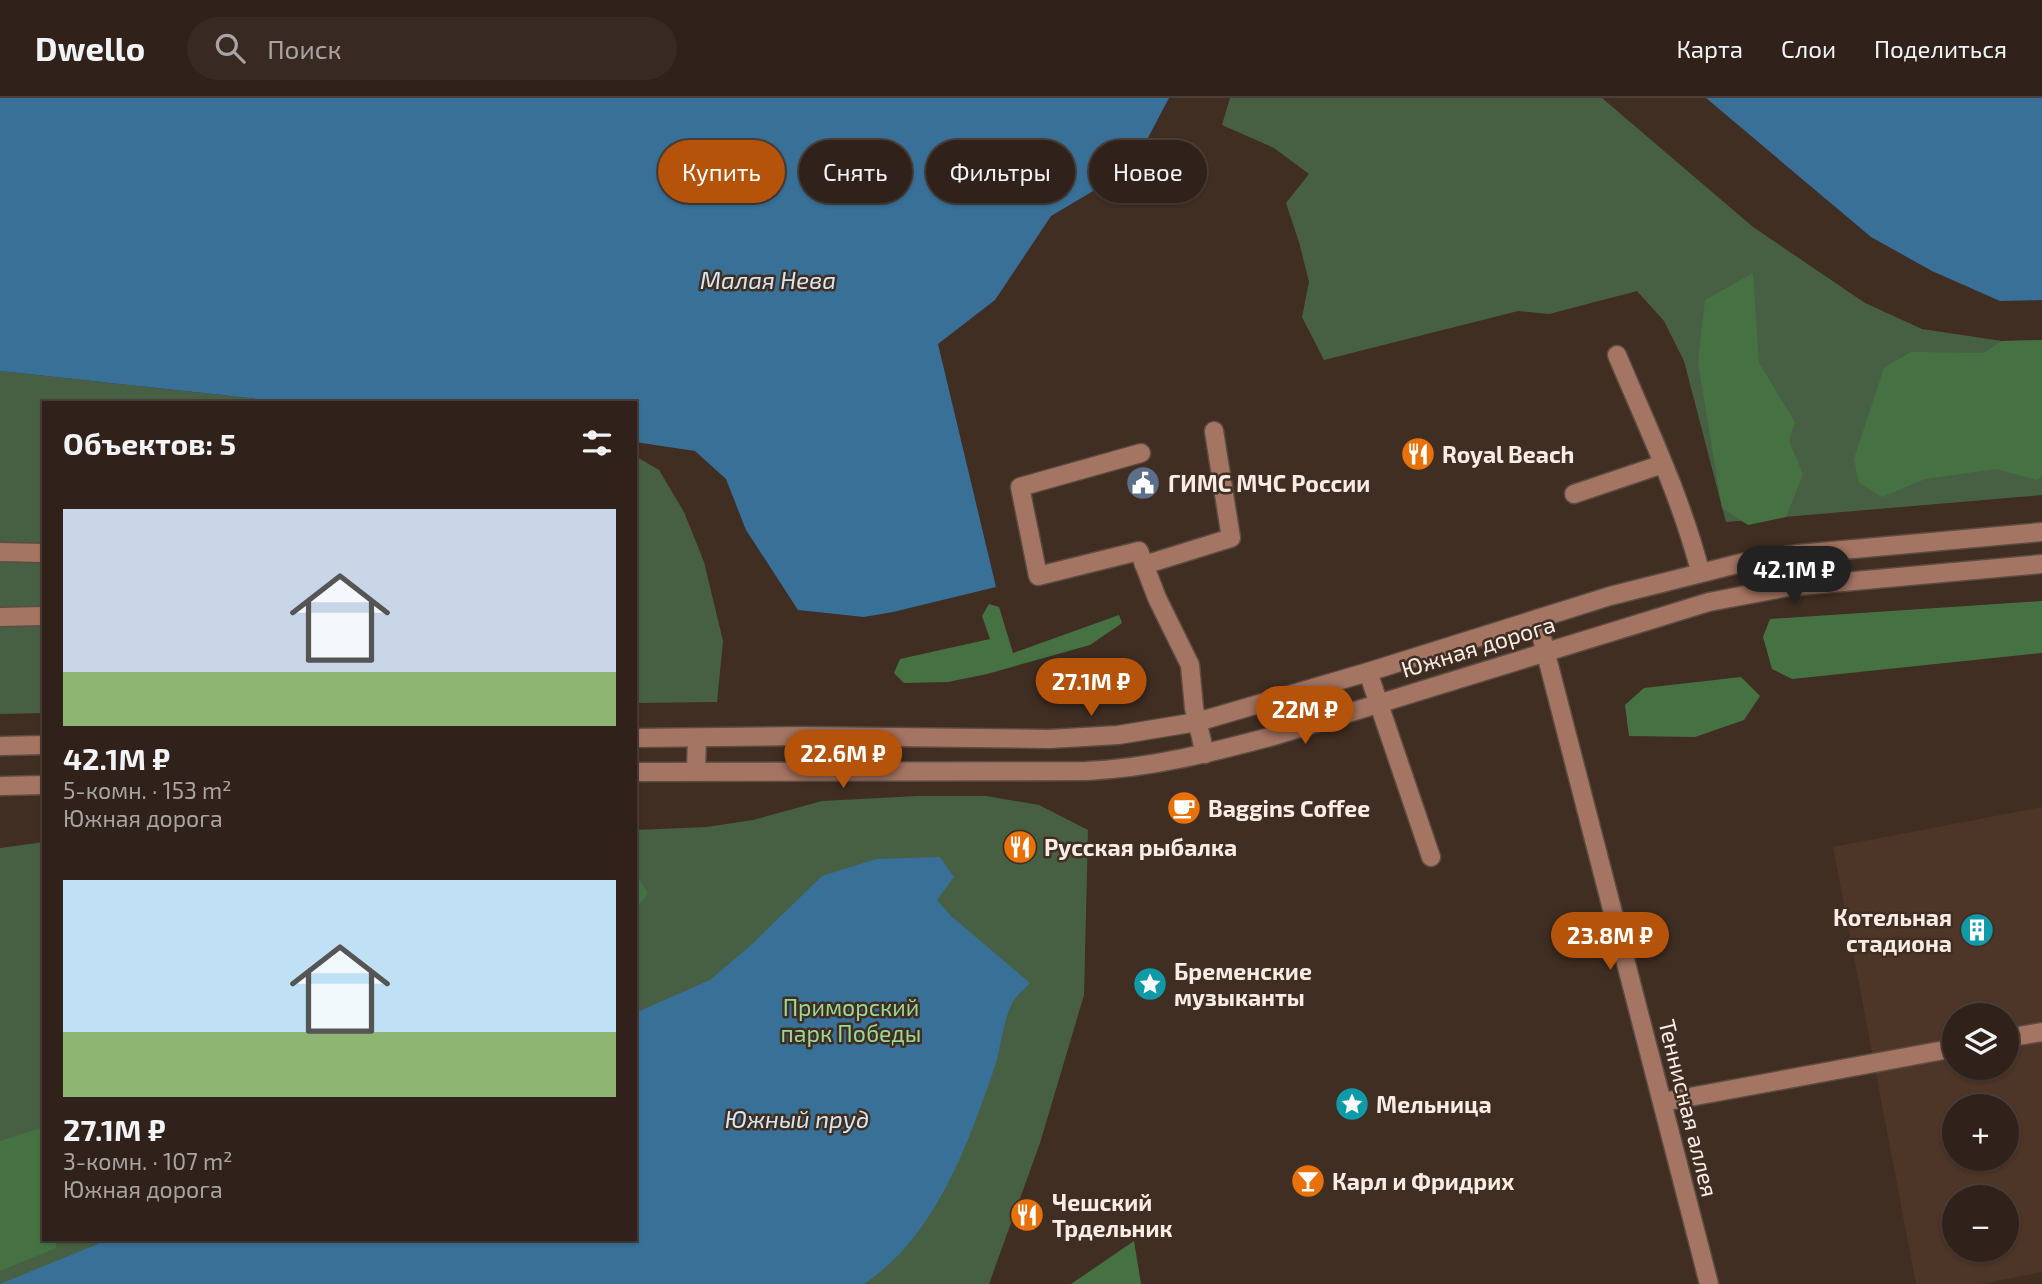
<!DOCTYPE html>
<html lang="ru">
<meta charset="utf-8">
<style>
:root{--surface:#30221a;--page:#382a23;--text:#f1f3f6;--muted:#a8a4a2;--line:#4b3f39;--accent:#b45309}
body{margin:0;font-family:"Exo 2",sans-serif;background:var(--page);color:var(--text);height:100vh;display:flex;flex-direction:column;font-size:26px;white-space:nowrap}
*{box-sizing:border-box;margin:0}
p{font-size:23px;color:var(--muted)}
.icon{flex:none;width:38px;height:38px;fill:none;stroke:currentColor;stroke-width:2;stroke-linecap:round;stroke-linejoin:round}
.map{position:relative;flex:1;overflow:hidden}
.panel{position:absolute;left:42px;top:303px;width:595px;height:840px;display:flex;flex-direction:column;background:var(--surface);border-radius:0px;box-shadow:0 2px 5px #0004,0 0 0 2px var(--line)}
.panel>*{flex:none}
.guide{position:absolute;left:658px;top:42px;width:665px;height:63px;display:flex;gap:14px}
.tools{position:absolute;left:1942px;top:905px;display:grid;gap:14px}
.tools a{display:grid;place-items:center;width:77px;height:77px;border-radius:50%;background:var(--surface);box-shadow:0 2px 5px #0004,0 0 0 2px var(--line);font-size:35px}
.price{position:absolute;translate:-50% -60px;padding:0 16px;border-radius:24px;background:var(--accent);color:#fff;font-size:23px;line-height:46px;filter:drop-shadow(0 2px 4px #0008)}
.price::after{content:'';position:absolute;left:50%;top:42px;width:21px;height:16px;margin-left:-10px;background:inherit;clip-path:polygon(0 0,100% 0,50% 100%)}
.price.selected{background:#222;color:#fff}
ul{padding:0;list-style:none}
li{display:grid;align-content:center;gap:14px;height:371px;padding:0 21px}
li span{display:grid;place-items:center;height:217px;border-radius:0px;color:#555}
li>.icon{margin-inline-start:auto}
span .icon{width:126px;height:126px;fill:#fffc;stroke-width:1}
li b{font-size:30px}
h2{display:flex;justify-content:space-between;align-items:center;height:84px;padding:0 21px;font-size:30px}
.chip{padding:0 24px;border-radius:32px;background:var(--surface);box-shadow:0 2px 5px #0004,0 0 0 2px var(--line);font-size:24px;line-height:63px}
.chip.selected{background:var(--accent);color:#fff}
header{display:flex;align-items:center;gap:42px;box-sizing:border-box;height:98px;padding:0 35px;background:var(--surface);border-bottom:2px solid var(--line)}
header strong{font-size:33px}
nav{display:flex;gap:38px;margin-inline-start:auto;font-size:24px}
.search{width:490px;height:63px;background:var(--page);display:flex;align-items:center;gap:18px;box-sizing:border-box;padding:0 24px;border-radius:38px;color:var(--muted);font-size:26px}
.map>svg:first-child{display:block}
.built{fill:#4d3527;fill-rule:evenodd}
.green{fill:#476044}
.forest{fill:#467243}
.water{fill:#387098}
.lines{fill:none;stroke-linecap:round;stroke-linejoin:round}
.minor-casing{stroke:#5d4c42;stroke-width:21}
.minor{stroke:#a57563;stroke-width:18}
.labels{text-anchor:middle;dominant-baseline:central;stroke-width:5;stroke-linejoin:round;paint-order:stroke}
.poi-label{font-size:23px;font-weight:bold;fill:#f8ece5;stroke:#402e23;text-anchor:start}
.street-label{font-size:23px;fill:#f8ece5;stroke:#402e23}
.park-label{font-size:23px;fill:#99d993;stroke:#402e23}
.water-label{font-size:24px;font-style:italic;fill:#d5e5f1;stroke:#402e23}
</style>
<header>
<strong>Dwello</strong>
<div class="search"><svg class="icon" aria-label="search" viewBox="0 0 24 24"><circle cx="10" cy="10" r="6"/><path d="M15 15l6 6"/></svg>Поиск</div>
<nav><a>Карта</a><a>Слои</a><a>Поделиться</a></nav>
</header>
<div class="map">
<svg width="2042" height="1186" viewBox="0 0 2042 1186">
<rect width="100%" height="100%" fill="#402e23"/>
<path class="built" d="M2042,709V1174L1981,1186H1916L1833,749ZM1955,917H2007V970H1955ZM1955,1008H2007V1060H1955ZM1955,1099H2007V1152H1955Z"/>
<g class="green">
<path d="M1230,0H1602L1753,129L1865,205L1922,231L2002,243L2042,242V397L1726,424L1684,263L1664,223L1637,193L1549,216L1518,213L1324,262L1302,219L1309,184L1299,144L1286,105L1309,76L1274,50L1222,27Z"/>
<path d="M0,273L285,304H44V615L0,616Z"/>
<path d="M635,358L659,372L684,414L704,464L723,543L717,604L635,605Z"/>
<path d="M917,698H986L1039,707L1088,732L1084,897L1040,1045L989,1186H0V750L44,744V1141H635V732L707,729L753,722L822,703Z"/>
</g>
<g class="forest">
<path d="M1753,175L1759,265L1795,324L1789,343L1803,376L1786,419L1748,427L1722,410L1698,264L1705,202Z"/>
<path d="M2042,242V378L2037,382L1996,371L1925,381L1882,399L1859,385L1854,361L1884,270L1911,254L1984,255L2002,243Z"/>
<path d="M2042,503V555L1792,581L1772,571L1763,539L1770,521Z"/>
<path d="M989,506L999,509L1013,555L1119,517L1122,525L1090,547L987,576L948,584L904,585L894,575L900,561L990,541L982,518Z"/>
<path d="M1741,579L1760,598L1744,622L1695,639L1629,638L1625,607L1644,590Z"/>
<path d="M635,774L648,796L635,811Z"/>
<path d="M44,1029V1141H57L56,1150L0,1173V1043Z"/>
<path d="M1134,1143L1141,1186H1071Z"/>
</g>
<g class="water">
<path d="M0,0H1169L1132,70L1051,118L995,202L938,246L996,489L893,514L864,519L798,512L746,432L726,381L695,353L635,344V304H285L0,273Z"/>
<path d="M1706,0H2042V202L2000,203L1932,173L1871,139Z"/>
<path d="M940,759L954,779L937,802L951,818L1030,885C1024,891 1016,898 1012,905C1003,924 1001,948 995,968C968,1046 936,1138 864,1186H0L110,1141H635V915L710,882L750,848L822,778L876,761Z"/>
</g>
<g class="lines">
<g class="minor-casing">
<g id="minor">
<path d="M1617,257C1647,328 1681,399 1700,473"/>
<path d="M1141,355L1020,389L1038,478L1139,453L1157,500L1190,567L1194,610L1205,656"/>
<path d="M1574,396L1663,366"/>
<path d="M0,454L44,455"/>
<path d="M1144,467L1231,440L1214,333"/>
<path d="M0,519L44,518"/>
<path d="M1537,521L1709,1186"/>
<path d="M1368,574L1431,759"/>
<path d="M635,640L804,638L1049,641L1118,637L1197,624L1368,574L1610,498L1741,465L1798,456L2042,434"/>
<path d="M0,648L44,647"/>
<path d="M696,673L697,640"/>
<path d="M635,674L1086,673C1152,670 1213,654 1277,637L1709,504L1788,489L2042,466"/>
<path d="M0,688L44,687"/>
<path d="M2007,940L2042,934"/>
<path d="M1663,1004L1955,950"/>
</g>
</g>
<use href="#minor" class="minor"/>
</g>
<defs>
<g id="restaurant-disc" transform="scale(1.75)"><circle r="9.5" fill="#e8710a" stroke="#402e23"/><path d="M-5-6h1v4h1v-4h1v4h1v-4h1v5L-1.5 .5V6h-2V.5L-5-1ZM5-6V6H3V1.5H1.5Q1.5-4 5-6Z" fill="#fff"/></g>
<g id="civic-disc" transform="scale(1.75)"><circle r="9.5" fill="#5c6f8a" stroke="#402e23"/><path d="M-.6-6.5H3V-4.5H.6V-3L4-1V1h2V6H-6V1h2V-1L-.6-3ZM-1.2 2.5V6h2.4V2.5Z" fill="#fff"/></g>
<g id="cafe-disc" transform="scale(1.75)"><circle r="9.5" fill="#e8710a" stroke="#402e23"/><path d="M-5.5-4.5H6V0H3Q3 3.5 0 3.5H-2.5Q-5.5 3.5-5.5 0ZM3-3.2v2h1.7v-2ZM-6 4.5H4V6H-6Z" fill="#fff"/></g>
<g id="building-disc" transform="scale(1.75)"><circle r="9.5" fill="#0f9aa8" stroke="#402e23"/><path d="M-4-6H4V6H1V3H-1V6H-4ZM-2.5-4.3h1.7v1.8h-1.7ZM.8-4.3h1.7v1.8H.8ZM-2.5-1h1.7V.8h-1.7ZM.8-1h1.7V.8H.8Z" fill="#fff"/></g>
<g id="sight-disc" transform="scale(1.75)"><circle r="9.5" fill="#0f9aa8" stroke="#402e23"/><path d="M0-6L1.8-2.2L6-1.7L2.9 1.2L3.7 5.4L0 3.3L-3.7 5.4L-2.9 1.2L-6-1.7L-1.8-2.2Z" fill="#fff"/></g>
<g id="bar-disc" transform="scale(1.75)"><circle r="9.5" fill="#e8710a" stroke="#402e23"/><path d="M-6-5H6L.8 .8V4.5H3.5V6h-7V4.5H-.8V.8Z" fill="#fff"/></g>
</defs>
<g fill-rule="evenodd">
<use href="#restaurant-disc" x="1418" y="356"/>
<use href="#civic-disc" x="1143" y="385"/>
<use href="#cafe-disc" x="1184" y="710"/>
<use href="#restaurant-disc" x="1020" y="749"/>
<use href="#building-disc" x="1977" y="832"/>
<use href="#sight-disc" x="1150" y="886"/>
<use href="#sight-disc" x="1352" y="1006"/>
<use href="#bar-disc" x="1308" y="1083"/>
<use href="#restaurant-disc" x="1027" y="1117"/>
</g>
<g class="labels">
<g class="poi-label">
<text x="1442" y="356">Royal Beach</text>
<text x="1168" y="385">ГИМС МЧС России</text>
<text x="1208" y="710">Baggins Coffee</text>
<text x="1044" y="749">Русская рыбалка</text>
<text x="1952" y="819" text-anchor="end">Котельная<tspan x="1952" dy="26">стадиона</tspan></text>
<text x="1174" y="873">Бременские<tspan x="1174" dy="26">музыканты</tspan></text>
<text x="1376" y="1006">Мельница</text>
<text x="1332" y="1083">Карл и Фридрих</text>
<text x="1052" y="1104">Чешский<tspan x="1052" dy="26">Трдельник</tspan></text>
</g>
<g class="street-label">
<text transform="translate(1478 548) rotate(-17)">Южная дорога</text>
<text transform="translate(1689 1010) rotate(76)">Теннисная аллея</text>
</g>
<g class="park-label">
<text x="851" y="909">Приморский<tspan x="851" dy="26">парк Победы</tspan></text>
</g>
<g class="water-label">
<text x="768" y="181">Малая Нева</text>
<text x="797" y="1020">Южный пруд</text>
</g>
</g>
</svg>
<div class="tools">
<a><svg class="icon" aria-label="layers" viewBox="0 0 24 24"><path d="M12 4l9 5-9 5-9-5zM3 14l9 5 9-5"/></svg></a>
<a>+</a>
<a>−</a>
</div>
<b class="price selected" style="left:1794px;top:508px">42.1M ₽</b>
<b class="price" style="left:1091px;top:620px">27.1M ₽</b>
<b class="price" style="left:1305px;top:648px">22M ₽</b>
<b class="price" style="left:843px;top:692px">22.6M ₽</b>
<b class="price" style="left:1610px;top:874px">23.8M ₽</b>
<div class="guide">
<a class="chip selected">Купить</a>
<a class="chip">Снять</a>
<a class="chip">Фильтры</a>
<a class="chip">Новое</a>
</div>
<section class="panel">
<h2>Объектов: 5<svg class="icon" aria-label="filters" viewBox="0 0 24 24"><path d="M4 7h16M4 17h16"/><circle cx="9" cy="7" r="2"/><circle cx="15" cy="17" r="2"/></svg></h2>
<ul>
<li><span style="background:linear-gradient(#c9d6e8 75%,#8fb573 0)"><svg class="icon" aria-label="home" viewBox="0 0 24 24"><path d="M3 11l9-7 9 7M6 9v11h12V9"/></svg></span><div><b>42.1M ₽</b><p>5-комн. · 153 m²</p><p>Южная дорога</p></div></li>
<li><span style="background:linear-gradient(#bfe0f5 70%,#8fb573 0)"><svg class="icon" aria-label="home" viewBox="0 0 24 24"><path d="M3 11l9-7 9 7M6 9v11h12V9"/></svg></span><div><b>27.1M ₽</b><p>3-комн. · 107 m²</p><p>Южная дорога</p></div></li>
</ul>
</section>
</div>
